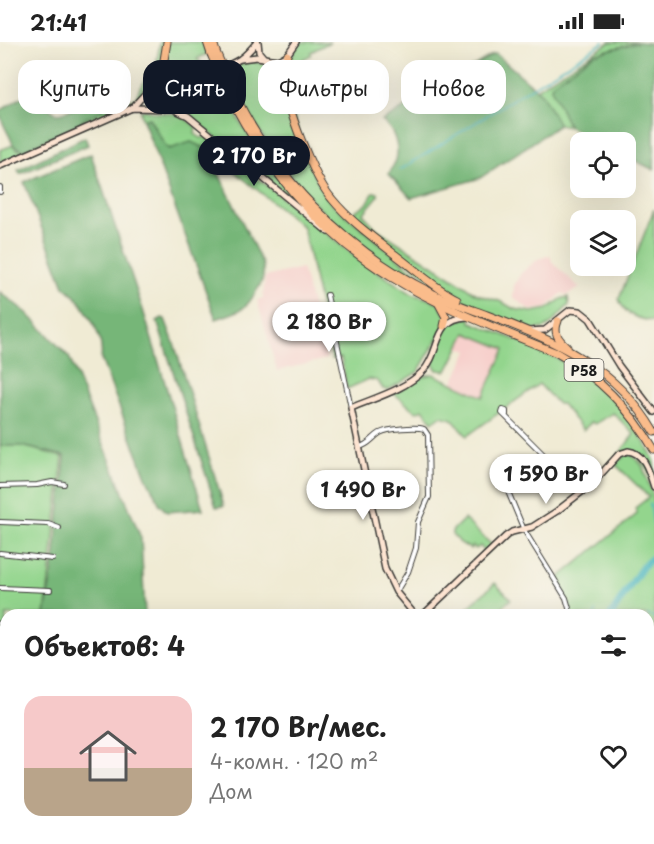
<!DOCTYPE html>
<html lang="ru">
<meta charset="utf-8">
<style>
:root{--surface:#fff;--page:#f6f6f6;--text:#222;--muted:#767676;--accent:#111827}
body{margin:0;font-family:"Playpen Sans",sans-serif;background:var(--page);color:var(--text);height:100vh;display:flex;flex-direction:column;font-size:22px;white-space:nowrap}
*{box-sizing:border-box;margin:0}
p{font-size:20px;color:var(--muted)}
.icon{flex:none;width:33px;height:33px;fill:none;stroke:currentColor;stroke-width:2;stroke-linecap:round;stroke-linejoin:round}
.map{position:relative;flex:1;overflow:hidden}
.sheet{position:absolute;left:0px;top:567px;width:654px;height:236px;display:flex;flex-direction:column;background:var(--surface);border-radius:18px 18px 0 0;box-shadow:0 6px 24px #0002}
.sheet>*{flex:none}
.banner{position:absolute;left:18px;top:18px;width:618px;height:54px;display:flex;gap:12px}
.buttons{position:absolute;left:570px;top:90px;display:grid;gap:12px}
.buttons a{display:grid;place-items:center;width:66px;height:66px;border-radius:12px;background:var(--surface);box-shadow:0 6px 24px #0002;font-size:30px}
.price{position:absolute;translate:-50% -51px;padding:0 14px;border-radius:21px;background:#fff;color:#222;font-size:20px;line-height:39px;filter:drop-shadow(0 2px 3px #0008)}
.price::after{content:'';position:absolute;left:50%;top:36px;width:18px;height:14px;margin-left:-9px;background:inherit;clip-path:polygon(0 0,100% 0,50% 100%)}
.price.active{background:var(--accent);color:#fff}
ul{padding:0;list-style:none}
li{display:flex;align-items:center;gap:18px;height:150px;padding:0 24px}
li span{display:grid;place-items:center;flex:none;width:168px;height:120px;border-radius:18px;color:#555}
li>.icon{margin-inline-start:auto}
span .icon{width:72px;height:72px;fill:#fffc;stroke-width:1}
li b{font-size:26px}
h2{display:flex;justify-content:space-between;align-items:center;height:72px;padding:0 24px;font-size:26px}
.tag{padding:0 21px;border-radius:18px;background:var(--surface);box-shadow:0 6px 24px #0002;font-size:21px;line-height:54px}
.tag.active{background:var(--accent);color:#fff}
.status{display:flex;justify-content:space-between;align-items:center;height:42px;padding:0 30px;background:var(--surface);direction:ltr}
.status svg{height:16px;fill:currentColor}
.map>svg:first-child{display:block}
.built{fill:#f7d0cc}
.green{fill:#93d58d;stroke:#587854;stroke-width:1.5}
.forest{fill:#76b678;stroke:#49694a;stroke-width:1.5}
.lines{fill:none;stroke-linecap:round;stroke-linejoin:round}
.stream{stroke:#46b5bf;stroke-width:1.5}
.river{stroke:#46b5bf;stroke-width:7}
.street-casing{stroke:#3c3b38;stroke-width:6}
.secondary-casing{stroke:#3c3b38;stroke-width:8}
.highway-casing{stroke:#3c3b38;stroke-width:9}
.street{stroke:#fff;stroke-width:4}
.secondary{stroke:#fde4d1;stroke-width:5}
.highway{stroke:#fabc8b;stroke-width:7}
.highway-bridge-casing{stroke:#3c3b38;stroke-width:9;stroke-linecap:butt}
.highway-bridge{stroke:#fabc8b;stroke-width:7}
.labels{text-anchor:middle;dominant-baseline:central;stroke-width:6;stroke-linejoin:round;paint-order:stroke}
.shield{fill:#f7f3e8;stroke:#5e5c59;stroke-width:1.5}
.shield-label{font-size:14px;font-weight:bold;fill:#1c1c1c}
</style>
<div class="status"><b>21:41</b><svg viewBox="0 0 49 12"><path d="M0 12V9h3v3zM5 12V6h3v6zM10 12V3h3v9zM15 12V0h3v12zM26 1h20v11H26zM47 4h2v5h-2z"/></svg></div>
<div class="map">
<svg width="654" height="802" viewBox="0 0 654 802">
<rect width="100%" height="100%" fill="#f7f3e8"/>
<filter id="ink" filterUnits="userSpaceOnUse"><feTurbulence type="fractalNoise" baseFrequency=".0167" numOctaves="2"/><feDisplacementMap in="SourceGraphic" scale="12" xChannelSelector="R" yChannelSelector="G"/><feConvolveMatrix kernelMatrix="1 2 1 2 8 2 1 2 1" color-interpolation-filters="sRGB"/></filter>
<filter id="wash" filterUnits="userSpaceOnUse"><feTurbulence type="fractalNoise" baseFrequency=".008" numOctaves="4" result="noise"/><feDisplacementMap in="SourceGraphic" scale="24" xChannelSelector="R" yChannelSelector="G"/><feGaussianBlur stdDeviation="1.35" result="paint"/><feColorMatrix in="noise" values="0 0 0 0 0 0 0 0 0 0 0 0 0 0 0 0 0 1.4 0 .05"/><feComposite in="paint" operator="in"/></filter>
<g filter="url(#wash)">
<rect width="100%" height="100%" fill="#f0ebd4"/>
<g class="built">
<path d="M550,213L552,220L580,246L567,253L562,251L546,266L530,268L513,255L514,244L521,231L538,217Z"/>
<path d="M302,226L327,317L277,329L257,258L263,256L265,235Z"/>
<path d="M465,291L505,307L483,355L453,341L468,309L459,305Z"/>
</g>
<g class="green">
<path d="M160,0H165L162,20L157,35L145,43L140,55L133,62L0,121V108L13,103L18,108L59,92L78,83L84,76L104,67L105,62L123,63L136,55L140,45L156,24Z"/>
<path d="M168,0H203L207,12L197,17L207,26L201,28L198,26C188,31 175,49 164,35Z"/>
<path d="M301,0H330L311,10V13L303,17L308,29L312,28L316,38L312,45L296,52C277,43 290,12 301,0Z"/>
<path d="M610,0H639L604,9L551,46L569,85L559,83L541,51L536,47Z"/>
<path d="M251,19L272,24L282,22C294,71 301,120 331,161L436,248C414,237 391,226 371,212C310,167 266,107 232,41L240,34L234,30L228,31L227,29L234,24Z"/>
<path d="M215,34L216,36L211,44L212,49L222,46C245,94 274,134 310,173L186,71L174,63L178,53L183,49Z"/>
<path d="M145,68C169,76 173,64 196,85L195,92L201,96L206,95L361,219L412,252L438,260L449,280L471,275V280C538,307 604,327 641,395C645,402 652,411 654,419C654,427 654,438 654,446L648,427L635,410L619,412L634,392L613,371L595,382L592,380L583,388L562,362H558L539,342L467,394L452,377L441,374L432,380L423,367L416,370L396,353L394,351L423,334L433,332L483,355L505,307L466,291L447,329L437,328L432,320L442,289L418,330L388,348L383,347L378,339L369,337L347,347L341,316L332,317L303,185L207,107L191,100L173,107L166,105L149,76L143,78L140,69Z"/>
<path d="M374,150L378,151V154L363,172L377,187L477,252L502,260L514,267L532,270L548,267L561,257L568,255L569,263L550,283L545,286L532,288L486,270L449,251L366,188L354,176L355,169L367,162Z"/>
<path d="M654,167V279H651C637,277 623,271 619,257Z"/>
<path d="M0,404H22L63,415L45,573H6V616H0Z"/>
<path d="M627,412L632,413L642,423L654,456V668L648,682V573H571L569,563L556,538L637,472L635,466L649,455L615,422Z"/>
<path d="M464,477L492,503V505L486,511L480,504L476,507L473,504L470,507L459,500L458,498L452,493V489Z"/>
<path d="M495,541L511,557L493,573H460Z"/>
</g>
<g class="forest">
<path d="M639,0L654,2V128L626,114V100H600L569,85L551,46L552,42L594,12Z"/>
<path d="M496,12L541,51L559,83L480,136L411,156L389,132C391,127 394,123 396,118C400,103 393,87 382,79L492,13Z"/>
<path d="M25,53L33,55L57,72L89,62H102L106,65C98,73 86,72 78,83L23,108L13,103C10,91 0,82 0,69Z"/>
<path d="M149,76L166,105L169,107L191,100L207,107L262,221C265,232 263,239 257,248C245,270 239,269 216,277L143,78Z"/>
<path d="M85,95L88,103L20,132L18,128Z"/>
<path d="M91,112L143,268L203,467L167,470L160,463L146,435L101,317C105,293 83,259 64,244L24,140Z"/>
<path d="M0,250L27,271L69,315L141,496L145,573H45L54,519L65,416L64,414L22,404H0Z"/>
<path d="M162,276L165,277L174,301L224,464L216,465L157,279Z"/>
<path d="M0,619H6V796H215V802H0Z"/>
</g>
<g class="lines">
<g class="stream">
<path d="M400,128L604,0"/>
<path d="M650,462L654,486"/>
<path d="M594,573L596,569"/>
<path d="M647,573L654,575"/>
<path d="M227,796V802"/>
<path d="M294,796L299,802"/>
</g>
<g class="river">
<path d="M611,573L643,524L654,515"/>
<path d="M351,802L356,796"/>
</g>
</g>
</g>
<g filter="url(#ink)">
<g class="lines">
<g class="street-casing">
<g id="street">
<path d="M0,145V150"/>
<path d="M327,253L351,366"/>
<path d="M506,373V369L503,368L502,371L547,416L546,423C536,433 513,442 509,452L524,488L566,556L571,573"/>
<path d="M359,405C369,403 372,396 380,391C387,387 416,384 424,387L428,393L429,455L418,480L416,506L408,530L396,550"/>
<path d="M0,444L37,443L52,440L64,442"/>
<path d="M0,480L48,482L59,486"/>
<path d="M0,511L53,517"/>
<path d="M0,546L50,548"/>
<path d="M0,581H6"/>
<path d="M0,615H6"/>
<path d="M648,682L654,668"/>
<path d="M648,691L654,694"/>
<path d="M477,802L478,796"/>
</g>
</g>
<g class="secondary-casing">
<g id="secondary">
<path d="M258,0L259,10L265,17"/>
<path d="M241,17L257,15L278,18L287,13L296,0"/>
<path d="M172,59C188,34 216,32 240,17C247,12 252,6 257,0"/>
<path d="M132,66L154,42L187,41"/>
<path d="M165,67C174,60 175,49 165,42"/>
<path d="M0,124L132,66L173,67L188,74L328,190"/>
<path d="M529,289L545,288L570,268L580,269L590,277L619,324L654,370"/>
<path d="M415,573L396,550L385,527L351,366C374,356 405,348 423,329C441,311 433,276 467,275"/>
<path d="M423,573L506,494L512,490L532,485L557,469L592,442L619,412L628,409C645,411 649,430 654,445"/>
<path d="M583,796L587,802"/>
</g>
</g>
<g class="highway-casing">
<g id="highway">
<path d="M207,0L211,12"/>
<path d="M213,0L216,10"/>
<path d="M287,13C285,20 282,28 283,35C286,64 313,135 332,157C350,179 375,197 397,214C417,229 435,246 457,257"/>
<path d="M154,42L162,30L167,0"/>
<path d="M230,42C270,132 344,207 432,251C449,260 468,266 487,273C555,299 616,324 654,390"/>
<path d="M225,45C262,121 317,190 391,235C443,267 501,288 557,311C599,335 630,366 654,408"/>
<path d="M439,262L446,275L444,284"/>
<path d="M558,279C553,291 558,297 567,305"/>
</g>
</g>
<use href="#street" class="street"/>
<use href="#secondary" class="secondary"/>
<use href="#highway" class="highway"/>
<g class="highway-bridge-casing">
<g id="highway-bridge">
<path d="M216,10L230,42"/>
<path d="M211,12L225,45"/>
</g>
</g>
<use href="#highway-bridge" class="highway-bridge"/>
</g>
</g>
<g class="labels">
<rect class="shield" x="564.5" y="317" width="39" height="22" rx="4.5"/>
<g class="shield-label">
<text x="584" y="328">Р58</text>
</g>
</g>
</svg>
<div class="buttons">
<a><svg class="icon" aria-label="locate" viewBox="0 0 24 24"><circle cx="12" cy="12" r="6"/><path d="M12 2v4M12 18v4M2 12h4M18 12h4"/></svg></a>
<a><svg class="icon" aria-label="layers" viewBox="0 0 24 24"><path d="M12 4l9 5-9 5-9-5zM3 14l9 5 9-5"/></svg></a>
</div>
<b class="price active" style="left:254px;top:145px">2 170 Br</b>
<b class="price" style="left:329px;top:311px">2 180 Br</b>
<b class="price" style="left:546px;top:463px">1 590 Br</b>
<b class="price" style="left:363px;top:479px">1 490 Br</b>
<div class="banner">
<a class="tag">Купить</a>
<a class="tag active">Снять</a>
<a class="tag">Фильтры</a>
<a class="tag">Новое</a>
</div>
<section class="sheet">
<h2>Объектов: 4<svg class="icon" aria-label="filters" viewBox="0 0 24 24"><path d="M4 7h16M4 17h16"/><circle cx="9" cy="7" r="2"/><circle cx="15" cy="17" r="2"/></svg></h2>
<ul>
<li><span style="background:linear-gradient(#f6c9c9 60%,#b9a48a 0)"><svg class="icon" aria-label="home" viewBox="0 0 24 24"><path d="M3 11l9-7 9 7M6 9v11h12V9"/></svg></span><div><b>2 170 Br/мес.</b><p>4-комн. · 120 m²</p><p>Дом</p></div><svg class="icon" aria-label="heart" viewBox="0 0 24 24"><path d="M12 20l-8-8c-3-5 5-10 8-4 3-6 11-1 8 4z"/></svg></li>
</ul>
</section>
</div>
